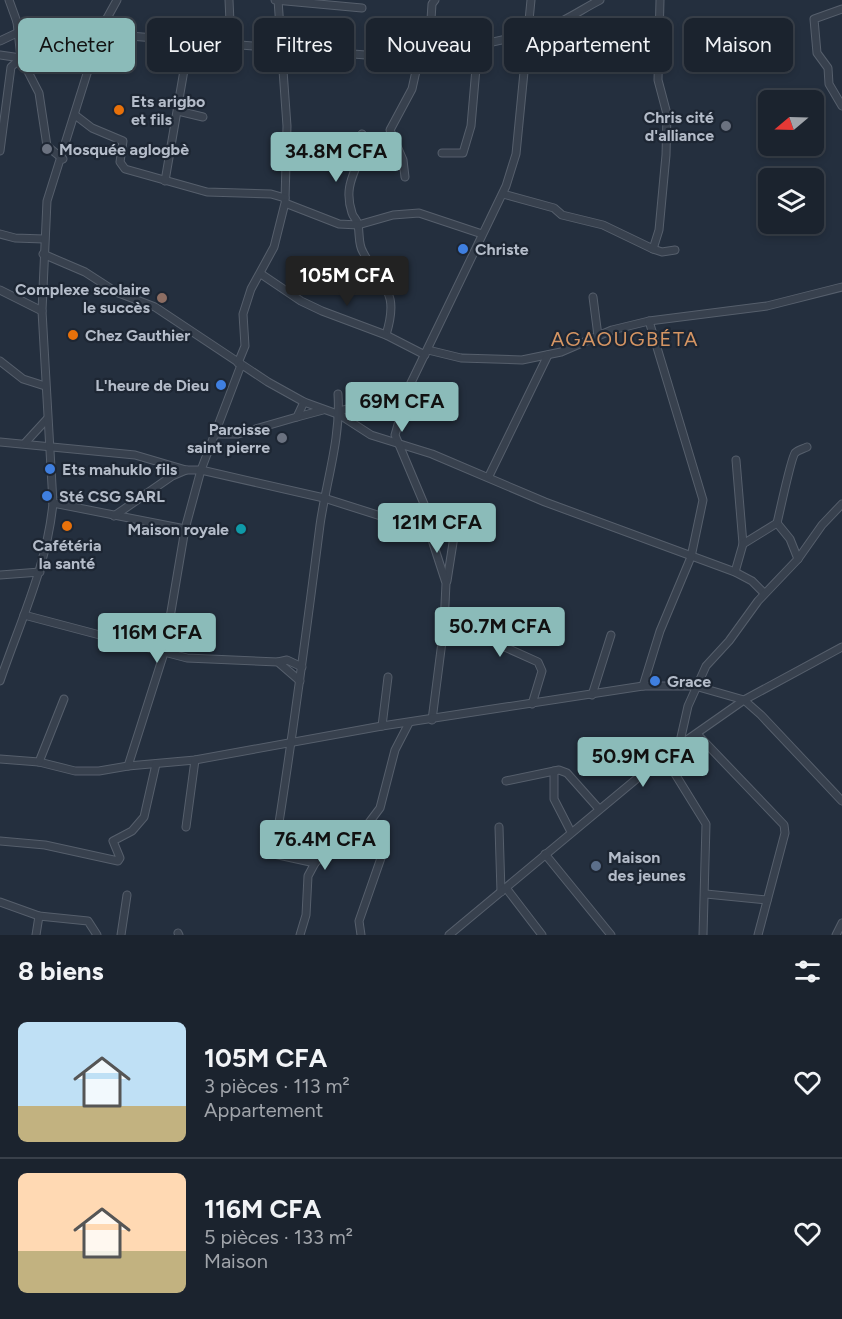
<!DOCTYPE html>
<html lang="fr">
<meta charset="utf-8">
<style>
:root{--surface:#1b232e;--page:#242b36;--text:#f1f3f6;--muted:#a0a4aa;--line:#39404a;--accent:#8bbbb9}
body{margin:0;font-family:Figtree,sans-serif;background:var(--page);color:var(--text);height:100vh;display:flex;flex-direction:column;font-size:22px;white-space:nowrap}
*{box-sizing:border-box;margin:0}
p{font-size:20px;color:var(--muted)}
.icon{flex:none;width:33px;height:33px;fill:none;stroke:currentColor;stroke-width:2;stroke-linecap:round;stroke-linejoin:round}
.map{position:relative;height:935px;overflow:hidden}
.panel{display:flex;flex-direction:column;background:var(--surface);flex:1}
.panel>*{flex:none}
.hud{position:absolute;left:18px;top:18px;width:807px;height:54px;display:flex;gap:12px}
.needle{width:39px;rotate:251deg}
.controls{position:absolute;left:758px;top:90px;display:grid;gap:12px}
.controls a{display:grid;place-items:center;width:66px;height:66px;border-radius:9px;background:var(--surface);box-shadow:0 3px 9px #0003,0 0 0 2px var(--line);font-size:30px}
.price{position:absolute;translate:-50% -51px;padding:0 14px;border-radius:6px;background:var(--accent);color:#111;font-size:20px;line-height:39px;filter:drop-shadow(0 2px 3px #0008)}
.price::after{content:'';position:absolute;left:50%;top:36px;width:18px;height:14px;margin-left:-9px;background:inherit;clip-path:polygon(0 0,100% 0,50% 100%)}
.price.selected{background:#222;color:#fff}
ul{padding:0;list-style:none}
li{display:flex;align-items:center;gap:18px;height:150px;padding:0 18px}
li+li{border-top:2px solid var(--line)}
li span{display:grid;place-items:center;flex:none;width:168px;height:120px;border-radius:9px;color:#555}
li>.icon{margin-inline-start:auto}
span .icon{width:72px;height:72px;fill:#fffc;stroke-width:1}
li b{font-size:26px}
h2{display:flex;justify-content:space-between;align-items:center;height:72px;padding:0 18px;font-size:26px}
.tag{padding:0 21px;border-radius:9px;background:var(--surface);box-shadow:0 3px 9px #0003,0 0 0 2px var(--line);font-size:21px;line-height:54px}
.tag.selected{background:var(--accent);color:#111}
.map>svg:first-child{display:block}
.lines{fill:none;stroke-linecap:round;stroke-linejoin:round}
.minor-casing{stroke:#565f6c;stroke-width:9}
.minor{stroke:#38414e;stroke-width:7}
.food-dot{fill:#e8710a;stroke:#1d2633;stroke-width:2}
.worship-dot{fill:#6b7280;stroke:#1d2633;stroke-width:2}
.shop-dot{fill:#3f7fe0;stroke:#1d2633;stroke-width:2}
.education-dot{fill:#8d6e63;stroke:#1d2633;stroke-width:2}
.culture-dot{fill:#0f9aa8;stroke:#1d2633;stroke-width:2}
.service-dot{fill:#5c6f8a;stroke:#1d2633;stroke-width:2}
.labels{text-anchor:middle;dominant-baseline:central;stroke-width:4.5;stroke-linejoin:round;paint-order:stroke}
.poi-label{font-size:16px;font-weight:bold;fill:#b4bcc9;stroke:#1d2633;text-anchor:start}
.quarter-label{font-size:20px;letter-spacing:1.5px;fill:#d59563;stroke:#1d2633}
</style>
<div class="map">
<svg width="842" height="935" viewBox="0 0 842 935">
<rect width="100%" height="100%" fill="#242f3e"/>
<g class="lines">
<g class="minor-casing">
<g id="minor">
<path d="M9,0L17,22L21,58L39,93L47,146L63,159"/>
<path d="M229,0L231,44"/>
<path d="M275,0L362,8"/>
<path d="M278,0L287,126L285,200"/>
<path d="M842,9L814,19L817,53L828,68L829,84L842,106"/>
<path d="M17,22L24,31C54,25 100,29 130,36L378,56C432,54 514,43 564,20C576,14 588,6 600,0"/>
<path d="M0,41L21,31"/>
<path d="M429,50L432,4L435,0"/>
<path d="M0,55L21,58L11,67L0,151"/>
<path d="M178,111L203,117"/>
<path d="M75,115L92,128L123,141L120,162L125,169L207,192L271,194L285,198"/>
<path d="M362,134C367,164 340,177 352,213C353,217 358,221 358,225C360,235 358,244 363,252C382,289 400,289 386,335"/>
<path d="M442,153H463L471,126L478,45"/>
<path d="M405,177L403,160L390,130L412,89L416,71L415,55"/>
<path d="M165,181L189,41"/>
<path d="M503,194L554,208L562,215L603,225L653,249L662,252L675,250"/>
<path d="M0,234L15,238L44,239"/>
<path d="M653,249L659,230L666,155L667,114L658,80L660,0"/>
<path d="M43,254L85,272L116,292L155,307L268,382L304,402L340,415L371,435L432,454L545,502L735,572L752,581L764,593"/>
<path d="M261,274L301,301L322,311L386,335L425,355"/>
<path d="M0,290L42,311"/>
<path d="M593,297L598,336"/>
<path d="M428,350L461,358L522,360L561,352L612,330L649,321L767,306L842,287"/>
<path d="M0,361L23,379L45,386"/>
<path d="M238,363L245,346L243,314L251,289L274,247L285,203L339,224L358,225L393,215L419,213L482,234"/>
<path d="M339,411L382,401L408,389"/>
<path d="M297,417L323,410"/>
<path d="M216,434H238L297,417L304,402"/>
<path d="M0,442L135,455L186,470H201L324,498L431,532"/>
<path d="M25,443L47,419"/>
<path d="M736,460L743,544"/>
<path d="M489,476L548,355"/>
<path d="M53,503L185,529"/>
<path d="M114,516L172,476L186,470"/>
<path d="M777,523L790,539L798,559"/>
<path d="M735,572L743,544L777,523C780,511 791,458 795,453C798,450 803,449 807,447"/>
<path d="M0,575L40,572"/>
<path d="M447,581L455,530"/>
<path d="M24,615L187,658L278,662L300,681"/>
<path d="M444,626L469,631L538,662L542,671L532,704"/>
<path d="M278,662L287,660L302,667"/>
<path d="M0,681C20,622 47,566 53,503L42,311L47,201L101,29L117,0"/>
<path d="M643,686L660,631L691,557L703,500L649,321"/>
<path d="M592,695L611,635"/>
<path d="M432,720L444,626L446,583L433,543L427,511L395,435L408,389L506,186L516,154L531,0"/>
<path d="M382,726L388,677"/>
<path d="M697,734L784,825L785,833L758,935"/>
<path d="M679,746L688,706L706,666L729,641L758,601L798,559L822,525L842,504"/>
<path d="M664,756L706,824L703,935"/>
<path d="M0,759L39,762L75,771H99L128,766L195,760L382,726L643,686H695L744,700L761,715L842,801"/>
<path d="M39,762L64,699"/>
<path d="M128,766L164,653L185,529L201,470L241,365"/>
<path d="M554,771V799L571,832"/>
<path d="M506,781L559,770L567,773L599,809"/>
<path d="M186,827L195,760"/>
<path d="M499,827L501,892"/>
<path d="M0,841L45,845L118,861L120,858L113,841L132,831L144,817L156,764"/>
<path d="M545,854L611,935"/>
<path d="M315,863L342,837L368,824L380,808L395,750L409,723"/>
<path d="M506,888L542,935"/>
<path d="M706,894L767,900"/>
<path d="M0,902L39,916L88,921L97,935"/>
<path d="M178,933L179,935"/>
<path d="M36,935L39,916"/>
<path d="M121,935L127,895"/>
<path d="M300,935L306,915L308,876L315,863L274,854C292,744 306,635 320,525C326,482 341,438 338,394"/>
<path d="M361,935L359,921L381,858L371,840L368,824"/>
<path d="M449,935L664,756L744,700L842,647"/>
<path d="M836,935L842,923"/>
</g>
</g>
<use href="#minor" class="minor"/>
</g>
<g class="food-dot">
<circle cx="119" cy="110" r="6"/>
<circle cx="73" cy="335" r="6"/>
<circle cx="67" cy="526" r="6"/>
</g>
<g class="worship-dot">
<circle cx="726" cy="126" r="6"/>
<circle cx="47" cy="149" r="6"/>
<circle cx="282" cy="438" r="6"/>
</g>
<g class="shop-dot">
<circle cx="463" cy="249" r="6"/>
<circle cx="221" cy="385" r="6"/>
<circle cx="50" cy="469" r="6"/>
<circle cx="47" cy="496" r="6"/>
<circle cx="655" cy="681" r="6"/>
</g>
<circle class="education-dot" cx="162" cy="298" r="6"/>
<circle class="culture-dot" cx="241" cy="529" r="6"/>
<circle class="service-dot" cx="596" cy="866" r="6"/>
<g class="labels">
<g class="poi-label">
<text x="131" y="101">Ets arigbo<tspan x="131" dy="18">et fils</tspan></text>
<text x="714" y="117" text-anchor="end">Chris cité<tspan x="714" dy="18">d'alliance</tspan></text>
<text x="59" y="149">Mosquée aglogbè</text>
<text x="475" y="249">Christe</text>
<text x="150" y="289" text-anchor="end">Complexe scolaire<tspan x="150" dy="18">le succès</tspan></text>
<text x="85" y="335">Chez Gauthier</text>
<text x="209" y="385" text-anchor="end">L'heure de Dieu</text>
<text x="270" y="429" text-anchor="end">Paroisse<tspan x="270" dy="18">saint pierre</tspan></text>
<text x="62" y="469">Ets mahuklo fils</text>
<text x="59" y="496">Sté CSG SARL</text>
<text x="229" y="529" text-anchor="end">Maison royale</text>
<text x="67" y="545" text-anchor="middle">Cafétéria<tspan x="67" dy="18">la santé</tspan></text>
<text x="667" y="681">Grace</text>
<text x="608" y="857">Maison<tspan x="608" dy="18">des jeunes</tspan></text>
</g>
<g class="quarter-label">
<text x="625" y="339">AGAOUGBÉTA</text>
</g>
</g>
</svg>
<div class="controls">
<a><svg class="needle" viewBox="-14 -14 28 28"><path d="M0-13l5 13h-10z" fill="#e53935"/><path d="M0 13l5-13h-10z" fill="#a0a4aa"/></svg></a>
<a><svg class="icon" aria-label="layers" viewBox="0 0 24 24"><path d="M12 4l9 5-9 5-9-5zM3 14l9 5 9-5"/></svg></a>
</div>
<b class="price" style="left:336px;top:183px">34.8M CFA</b>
<b class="price selected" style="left:347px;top:307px">105M CFA</b>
<b class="price" style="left:402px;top:433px">69M CFA</b>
<b class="price" style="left:437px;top:554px">121M CFA</b>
<b class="price" style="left:500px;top:658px">50.7M CFA</b>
<b class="price" style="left:157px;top:664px">116M CFA</b>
<b class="price" style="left:643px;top:788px">50.9M CFA</b>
<b class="price" style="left:325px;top:871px">76.4M CFA</b>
<div class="hud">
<a class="tag selected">Acheter</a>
<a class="tag">Louer</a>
<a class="tag">Filtres</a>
<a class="tag">Nouveau</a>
<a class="tag">Appartement</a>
<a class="tag">Maison</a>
</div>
</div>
<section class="panel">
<h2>8 biens<svg class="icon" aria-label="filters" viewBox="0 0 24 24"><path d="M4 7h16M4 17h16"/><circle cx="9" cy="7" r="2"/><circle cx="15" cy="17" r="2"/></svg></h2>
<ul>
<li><span style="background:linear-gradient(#bfe0f5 70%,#c2b280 0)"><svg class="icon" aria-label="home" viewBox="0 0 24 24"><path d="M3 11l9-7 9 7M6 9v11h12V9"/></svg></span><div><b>105M CFA</b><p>3 pièces · 113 m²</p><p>Appartement</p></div><svg class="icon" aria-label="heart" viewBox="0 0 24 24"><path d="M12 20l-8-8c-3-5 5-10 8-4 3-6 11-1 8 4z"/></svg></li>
<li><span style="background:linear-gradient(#ffd9b3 65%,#c2b280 0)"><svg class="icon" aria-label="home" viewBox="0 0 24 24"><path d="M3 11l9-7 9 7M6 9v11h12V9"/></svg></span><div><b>116M CFA</b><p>5 pièces · 133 m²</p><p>Maison</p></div><svg class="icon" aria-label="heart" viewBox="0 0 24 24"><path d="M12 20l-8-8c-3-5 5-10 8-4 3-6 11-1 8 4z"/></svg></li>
</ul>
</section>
